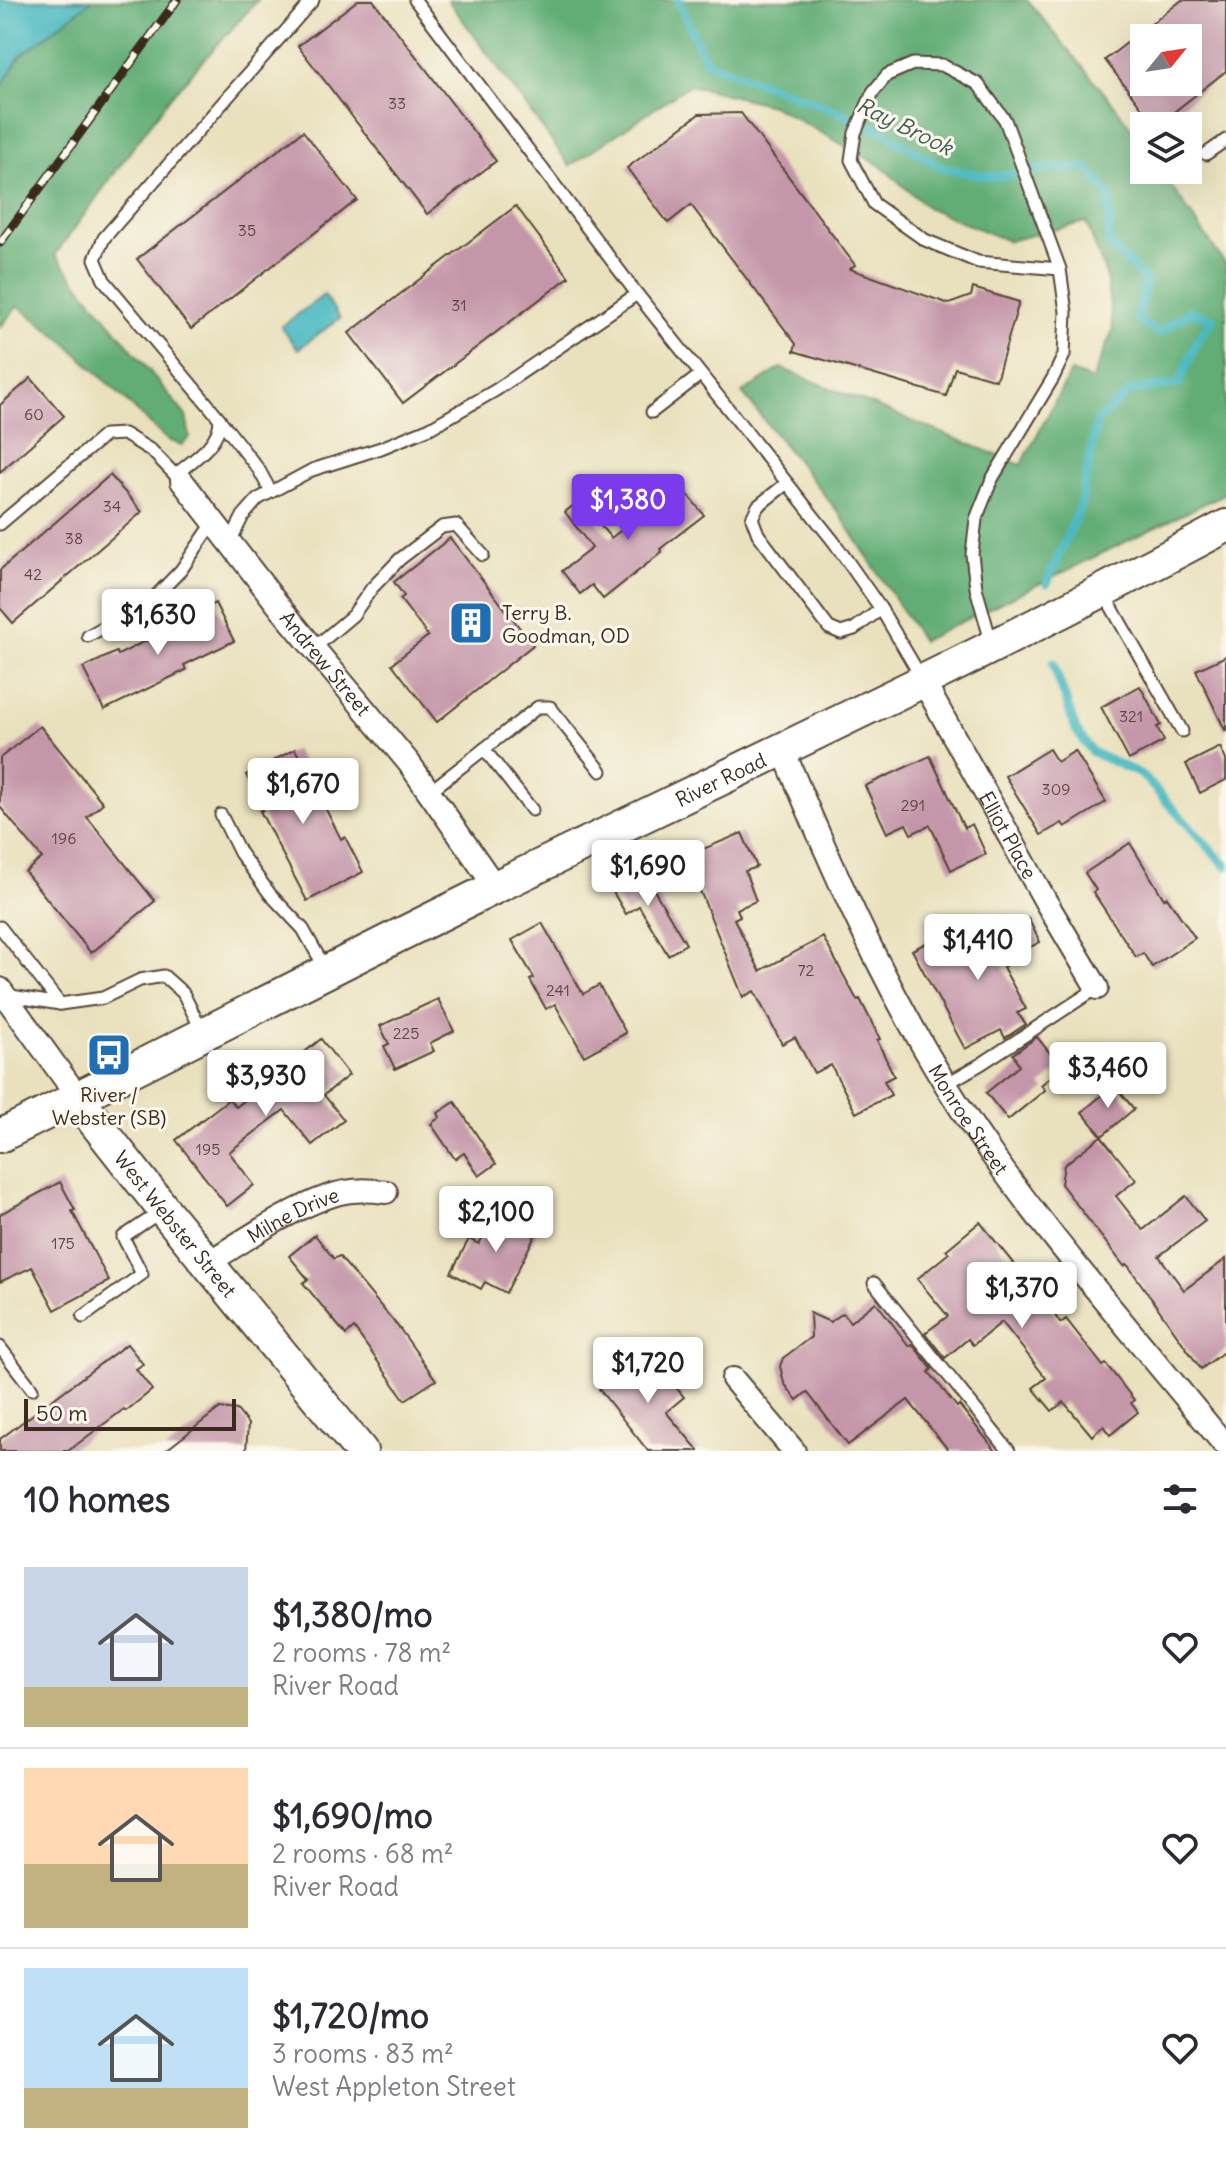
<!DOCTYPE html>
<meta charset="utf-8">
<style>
:root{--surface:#fff;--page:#f2f2f3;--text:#2b2b33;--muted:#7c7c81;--line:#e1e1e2;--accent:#7c3aed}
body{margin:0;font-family:Delius,sans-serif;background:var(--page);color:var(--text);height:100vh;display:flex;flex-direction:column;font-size:30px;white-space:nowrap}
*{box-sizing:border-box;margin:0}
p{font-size:26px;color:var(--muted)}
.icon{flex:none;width:44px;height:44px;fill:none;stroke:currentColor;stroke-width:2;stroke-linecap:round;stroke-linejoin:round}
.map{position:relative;height:1451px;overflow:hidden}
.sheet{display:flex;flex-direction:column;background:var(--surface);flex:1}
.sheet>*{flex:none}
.needle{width:52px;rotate:60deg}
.fabs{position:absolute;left:1130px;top:24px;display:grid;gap:16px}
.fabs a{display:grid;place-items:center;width:72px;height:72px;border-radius:0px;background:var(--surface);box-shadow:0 8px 32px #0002;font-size:40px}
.scale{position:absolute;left:24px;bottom:20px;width:212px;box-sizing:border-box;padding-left:8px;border:4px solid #3b2a1e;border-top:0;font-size:22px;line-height:28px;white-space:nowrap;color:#3b2a1e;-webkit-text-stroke:6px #fbf7ec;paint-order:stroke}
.price{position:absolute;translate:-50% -68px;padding:0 18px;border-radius:8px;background:#fff;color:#222;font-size:26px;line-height:52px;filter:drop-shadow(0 2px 4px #0008)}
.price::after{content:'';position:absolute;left:50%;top:48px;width:24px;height:18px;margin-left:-12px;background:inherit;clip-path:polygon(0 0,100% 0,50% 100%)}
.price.current{background:var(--accent);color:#fff}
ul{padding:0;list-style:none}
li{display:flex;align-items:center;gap:24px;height:200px;padding:0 24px}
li+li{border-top:2px solid var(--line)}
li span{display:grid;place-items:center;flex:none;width:224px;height:160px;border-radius:0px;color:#555}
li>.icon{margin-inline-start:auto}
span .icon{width:96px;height:96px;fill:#fffc;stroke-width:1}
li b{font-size:34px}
h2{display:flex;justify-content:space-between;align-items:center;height:96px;padding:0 24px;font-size:34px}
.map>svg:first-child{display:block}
.forest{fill:#62ad76;stroke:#4e6c4a;stroke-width:2}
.water{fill:#4ab9c1;stroke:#427270;stroke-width:2}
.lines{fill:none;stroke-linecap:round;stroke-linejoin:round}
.stream{stroke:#4ab9c1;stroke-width:9}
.building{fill:#c496a9;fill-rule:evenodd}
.lane-casing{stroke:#554536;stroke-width:15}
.street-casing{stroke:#554536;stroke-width:26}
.secondary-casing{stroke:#554536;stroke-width:36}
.lane{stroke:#fff;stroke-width:11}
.street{stroke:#fff;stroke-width:22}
.secondary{stroke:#fff;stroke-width:32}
.rail-casing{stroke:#3b2a1e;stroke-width:9}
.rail{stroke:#fbf7ec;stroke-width:6;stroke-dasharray:18;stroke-linecap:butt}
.labels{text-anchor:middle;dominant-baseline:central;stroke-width:6;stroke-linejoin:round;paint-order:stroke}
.number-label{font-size:16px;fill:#5d4541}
.poi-label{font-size:20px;fill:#3b2a1e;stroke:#fbf7ec;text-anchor:start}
.street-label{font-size:20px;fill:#3b2a1e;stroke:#fbf7ec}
.water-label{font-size:22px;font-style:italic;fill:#405c57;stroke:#fbf7ec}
</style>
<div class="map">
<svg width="1226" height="1451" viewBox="0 0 1226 1451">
<rect width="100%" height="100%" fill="#fbf7ec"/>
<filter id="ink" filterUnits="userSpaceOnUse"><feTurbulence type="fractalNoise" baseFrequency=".0125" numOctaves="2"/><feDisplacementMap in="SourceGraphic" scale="16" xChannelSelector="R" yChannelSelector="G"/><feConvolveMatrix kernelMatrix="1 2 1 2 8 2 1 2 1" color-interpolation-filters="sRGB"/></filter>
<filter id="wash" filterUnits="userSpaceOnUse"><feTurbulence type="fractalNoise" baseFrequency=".006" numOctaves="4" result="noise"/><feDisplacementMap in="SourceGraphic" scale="32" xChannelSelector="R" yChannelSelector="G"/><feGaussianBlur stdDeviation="1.8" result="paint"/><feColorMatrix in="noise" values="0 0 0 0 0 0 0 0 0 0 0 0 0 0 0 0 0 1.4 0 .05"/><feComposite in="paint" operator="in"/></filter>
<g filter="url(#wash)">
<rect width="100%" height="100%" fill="#e9e1bd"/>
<g class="forest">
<path d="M92,0H258L170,97L55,255L186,416L190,437L182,445L167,440L63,340L18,306L0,327V89L20,56Z"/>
<path d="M448,0H1027L1117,108L1144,147V170H1160L1226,265V493L922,641L839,513L742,393L781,368L1021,465L1071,372L1092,380L1113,330L1106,275L1086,222L1008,241L928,208L881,166L771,105L689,85L570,166Z"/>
</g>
<g class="water">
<path d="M0,0H92L20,56L0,89Z"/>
<path d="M324,295L340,318L298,349L281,327Z"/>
</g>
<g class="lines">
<g class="stream">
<path d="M678,0L706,62L834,110L880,130L942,168L992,177L1051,168H1088L1110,197L1109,244L1146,281L1137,320L1159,333L1190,311L1214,319L1198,339L1179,384L1132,390L1097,421L1080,507L1047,583"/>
<path d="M1053,663L1076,730L1092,752L1142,775L1226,866"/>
</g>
</g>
<g id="blocks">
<g class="building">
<path d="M358,0H373L496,161L427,214L298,46Z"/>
<path d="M1182,0H1226V71L1156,126L1105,60ZM1144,38H1188V82H1144Z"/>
<path d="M741,113L855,265L850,269L949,304L971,296L973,288L1019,302L996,380L955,368L946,396L794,351L796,344L691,205L668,223L627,168L699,114Z"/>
<path d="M303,131L357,200L191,329L137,259Z"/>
<path d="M516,206L569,277L403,403L349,333Z"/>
<path d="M31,378L64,416L0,472V405Z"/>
<path d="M110,475L142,512L13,623L0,608V570Z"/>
<path d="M680,485L704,515L660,549L662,552L603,599L592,585L580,594L562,571L592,548L565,512L579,501L611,538Z"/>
<path d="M450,538L533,645L437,722L392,664L428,636L400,599L404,596L394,582Z"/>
<path d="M215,603L234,641L184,665L186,670L104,710L83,668L116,652L118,655L165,631L164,629Z"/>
<path d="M1226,656V732L1196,670Z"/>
<path d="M1140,686L1161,725L1157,727L1164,741L1129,760L1101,707Z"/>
<path d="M40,726L103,803L87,817L155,901L91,953L25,872L42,858L0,807V758Z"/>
<path d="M1220,747L1226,760V780L1200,793L1186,764Z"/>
<path d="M295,749L341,839L345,837L363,872L307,901L260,811L263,810L246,775Z"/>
<path d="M1049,749L1057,762L1075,751L1106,802L1065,827L1062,823L1041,835L1005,776Z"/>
<path d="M930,756L964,828L972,824L986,854L951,870L930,825L911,834L906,824L887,833L865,786Z"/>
<path d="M742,833L757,867L745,871L756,901L737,909L740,916L734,919L760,971L823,937L857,1000L860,999L880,1039L877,1040L894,1076L884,1081L891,1095L856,1113L831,1065L814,1073L795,1037L782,1044L754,991L743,997L686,856Z"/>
<path d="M1130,843L1164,899L1167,897L1195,938L1152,967L1143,953L1136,957L1093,892L1096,890L1085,873Z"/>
<path d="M641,868L686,944L668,955L639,906L626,914L610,887Z"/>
<path d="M1028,918L1040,942L1006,960L1008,964L1003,967L1026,1009L1017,1013L1026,1024L1005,1038L1001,1030L965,1049L912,950L936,938L939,944L961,933L969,949Z"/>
<path d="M542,923L583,994L599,985L626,1033L584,1056L555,1004L546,1009L530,980L534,978L512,940Z"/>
<path d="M438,999L454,1031L430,1043L434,1051L395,1069L384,1046L389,1044L380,1026Z"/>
<path d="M1037,1037L1062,1068L1041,1085L1045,1090L1008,1120L986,1093L1019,1066L1013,1054Z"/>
<path d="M321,1039L349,1075L324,1095L344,1120L312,1145L284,1110L229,1152L254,1185L227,1206L176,1140L229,1099L236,1107Z"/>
<path d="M1114,1085L1134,1109L1102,1136L1082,1112Z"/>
<path d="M455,1102L496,1164L479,1176L464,1153L455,1159L431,1124L440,1117L438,1113Z"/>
<path d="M1101,1136L1136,1180L1116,1196L1143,1230L1186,1196L1205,1221L1159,1256L1184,1290L1226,1259V1350L1201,1369L1127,1264L1124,1266L1061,1184L1064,1165Z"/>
<path d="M60,1182L75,1210L72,1211L109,1281L55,1310L32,1267L0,1282V1214Z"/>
<path d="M498,1210L537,1232L506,1293L485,1282L481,1289L451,1273L469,1239L479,1244Z"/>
<path d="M980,1222L1061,1323L1066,1319L1103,1366L1106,1364L1134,1400L1131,1403L1138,1412L1110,1435L1103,1426L1092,1436L1064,1402L1052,1411L1033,1388L1046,1378L1002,1322L973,1345L968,1339L945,1358L925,1333L948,1316L917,1279L949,1253L946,1250Z"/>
<path d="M315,1235L334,1259L339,1256L400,1329L436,1380L405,1400L354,1328L346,1335L303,1283L308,1279L289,1256Z"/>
<path d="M876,1302L909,1346L912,1344L932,1369L929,1372L957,1407L959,1405L996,1451H949L908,1400L848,1445L807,1392L797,1400L784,1383L780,1366L783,1358L811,1337L810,1313L830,1322L843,1313L850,1322Z"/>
<path d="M127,1344L143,1364L136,1369L152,1390L126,1411L124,1409L68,1451H0V1439Z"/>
<path d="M646,1351L684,1397L666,1412L699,1451H648L599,1389Z"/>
<path d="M220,1408L237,1410L248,1424L246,1451H165Z"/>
</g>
</g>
</g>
<g filter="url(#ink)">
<use href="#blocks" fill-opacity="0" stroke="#554536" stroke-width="2"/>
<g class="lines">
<g class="lane-casing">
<g id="lane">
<path d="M1206,154L1226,140"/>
<path d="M637,294L834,542L881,609L921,677"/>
<path d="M652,412L700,375"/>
<path d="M220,420L259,470L271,492"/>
<path d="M175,475C193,460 220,444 220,419L104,280L95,259L104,238L313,0"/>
<path d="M787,483L758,506L752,518L758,534L829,628L841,633L854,629L881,609"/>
<path d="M0,524L105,435L124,434L152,451L178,478"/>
<path d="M230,542L243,516L258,499L312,470L381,448L430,428L496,390L637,294L415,0"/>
<path d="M1103,592L1182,731"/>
<path d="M88,636L152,600L181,570L214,522"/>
<path d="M992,645L976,588L972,554L976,519L992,479L1053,378L1064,355L1066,312L1060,269L1005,120L978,84L942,65L913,64L887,75L873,92L855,133L851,160L874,204L925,240L978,262L1060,269"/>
<path d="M314,648L353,615L372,588L400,559L442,527L456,525L483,555"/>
<path d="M484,749L532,810"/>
<path d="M429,792L538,707H550L601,771"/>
<path d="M221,815L240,853L270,894L303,929L325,968"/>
<path d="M0,927L60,1004"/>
<path d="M5,995L60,1004L103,998L140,980L164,976L183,993L203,1033"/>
<path d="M946,1084L981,1064L1097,988"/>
<path d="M874,1283L1009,1451"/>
<path d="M83,1317L142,1274L123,1237L160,1212"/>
<path d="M0,1347L32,1389"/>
</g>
</g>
<g class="street-casing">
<g id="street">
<path id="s1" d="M182,481L282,610L409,763L496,888"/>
<path id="s2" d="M923,681L1046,902L1097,988"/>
<path id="s3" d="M783,750C842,893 905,1033 995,1159C1066,1258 1146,1349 1223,1443"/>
<path d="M0,989L78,1097"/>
<path id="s4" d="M208,1263C244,1240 295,1206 336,1194C353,1189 369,1190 386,1192"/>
<path d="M733,1379L794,1451"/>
</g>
</g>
<g class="secondary-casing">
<g id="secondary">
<path id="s5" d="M78,1097L94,1121L164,1210L361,1451"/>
<path id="s6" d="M0,1136C167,1054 331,968 498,886C742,768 987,654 1226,526"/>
</g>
</g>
<use href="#lane" class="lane"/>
<use href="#street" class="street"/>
<use href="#secondary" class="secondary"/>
<g class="rail-casing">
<path id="rail" d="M0,243L177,0"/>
</g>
<use href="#rail" class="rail"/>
</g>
</g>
<defs>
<g id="building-square" transform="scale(2.3)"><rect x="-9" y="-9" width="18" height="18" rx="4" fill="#1f6fb2" stroke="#fbf7ec"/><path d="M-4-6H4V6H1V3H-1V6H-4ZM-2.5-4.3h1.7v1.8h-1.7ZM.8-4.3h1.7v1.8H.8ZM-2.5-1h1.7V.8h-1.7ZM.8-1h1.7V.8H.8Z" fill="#fff"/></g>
<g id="bus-square" transform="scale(2.3)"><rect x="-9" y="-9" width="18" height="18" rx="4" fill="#1f6fb2" stroke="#fbf7ec"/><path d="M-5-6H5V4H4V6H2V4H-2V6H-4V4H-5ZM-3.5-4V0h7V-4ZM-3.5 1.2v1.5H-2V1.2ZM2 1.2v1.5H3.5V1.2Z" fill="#fff"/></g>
</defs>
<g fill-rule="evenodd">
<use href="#building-square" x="471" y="623"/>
<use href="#bus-square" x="109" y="1055"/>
</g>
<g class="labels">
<g class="number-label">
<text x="397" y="103">33</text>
<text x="247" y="230">35</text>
<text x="459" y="305">31</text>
<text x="34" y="414">60</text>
<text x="112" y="506">34</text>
<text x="74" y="538">38</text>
<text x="33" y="574">42</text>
<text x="1131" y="716">321</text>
<text x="1056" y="789">309</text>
<text x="913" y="805">291</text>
<text x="64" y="838">196</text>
<text x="806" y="970">72</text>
<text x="558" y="990">241</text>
<text x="406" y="1033">225</text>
<text x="208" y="1149">195</text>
<text x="63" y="1243">175</text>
</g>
<g class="poi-label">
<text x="502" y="612">Terry B.<tspan x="502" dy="23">Goodman, OD</tspan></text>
<text x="109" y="1094" text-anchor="middle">River /<tspan x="109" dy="23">Webster (SB)</tspan></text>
</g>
<g class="street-label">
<text stroke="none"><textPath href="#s1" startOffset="232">Andrew Street</textPath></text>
<text stroke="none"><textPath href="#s6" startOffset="804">River Road</textPath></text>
<text stroke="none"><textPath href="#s2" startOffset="176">Elliot Place</textPath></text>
<text stroke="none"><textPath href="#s3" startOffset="414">Monroe Street</textPath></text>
<text stroke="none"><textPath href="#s4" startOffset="98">Milne Drive</textPath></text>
<text stroke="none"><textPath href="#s5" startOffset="160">West Webster Street</textPath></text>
</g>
<g class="water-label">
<text transform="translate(905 126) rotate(26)">Ray Brook</text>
</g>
</g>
</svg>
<div class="fabs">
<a><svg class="needle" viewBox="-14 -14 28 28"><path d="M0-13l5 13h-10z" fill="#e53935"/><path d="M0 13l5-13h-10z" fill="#7c7c81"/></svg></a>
<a><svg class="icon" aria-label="layers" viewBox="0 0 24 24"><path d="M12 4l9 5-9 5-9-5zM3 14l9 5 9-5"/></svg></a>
</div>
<div class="scale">50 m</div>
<b class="price current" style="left:628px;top:542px">$1,380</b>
<b class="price" style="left:158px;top:657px">$1,630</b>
<b class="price" style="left:303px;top:826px">$1,670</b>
<b class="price" style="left:648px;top:908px">$1,690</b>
<b class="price" style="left:978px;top:982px">$1,410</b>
<b class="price" style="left:1108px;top:1110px">$3,460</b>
<b class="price" style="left:266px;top:1118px">$3,930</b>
<b class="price" style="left:496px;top:1254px">$2,100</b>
<b class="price" style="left:1022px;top:1330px">$1,370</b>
<b class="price" style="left:648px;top:1405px">$1,720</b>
</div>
<section class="sheet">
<h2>10 homes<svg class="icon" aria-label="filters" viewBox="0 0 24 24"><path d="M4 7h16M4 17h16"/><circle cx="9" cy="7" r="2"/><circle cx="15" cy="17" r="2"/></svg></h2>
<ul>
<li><span style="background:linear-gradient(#c9d6e8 75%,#c2b280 0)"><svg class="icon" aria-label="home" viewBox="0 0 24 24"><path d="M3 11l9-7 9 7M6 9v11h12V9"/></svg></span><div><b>$1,380/mo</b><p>2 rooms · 78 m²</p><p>River Road</p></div><svg class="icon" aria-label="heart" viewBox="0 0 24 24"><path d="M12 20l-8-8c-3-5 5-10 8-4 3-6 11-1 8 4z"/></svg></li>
<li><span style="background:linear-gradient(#ffd9b3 60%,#c2b280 0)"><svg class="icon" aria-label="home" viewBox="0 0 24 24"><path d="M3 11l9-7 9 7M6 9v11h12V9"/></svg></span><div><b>$1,690/mo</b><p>2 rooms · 68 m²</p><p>River Road</p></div><svg class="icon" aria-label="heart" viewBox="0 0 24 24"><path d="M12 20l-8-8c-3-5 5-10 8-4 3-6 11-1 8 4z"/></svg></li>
<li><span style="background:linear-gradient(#bfe0f5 75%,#c2b280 0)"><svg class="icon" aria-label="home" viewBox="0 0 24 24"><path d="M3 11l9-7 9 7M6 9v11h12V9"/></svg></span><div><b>$1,720/mo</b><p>3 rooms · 83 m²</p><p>West Appleton Street</p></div><svg class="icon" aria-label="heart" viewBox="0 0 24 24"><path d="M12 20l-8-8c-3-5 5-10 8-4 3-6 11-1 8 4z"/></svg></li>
</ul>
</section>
